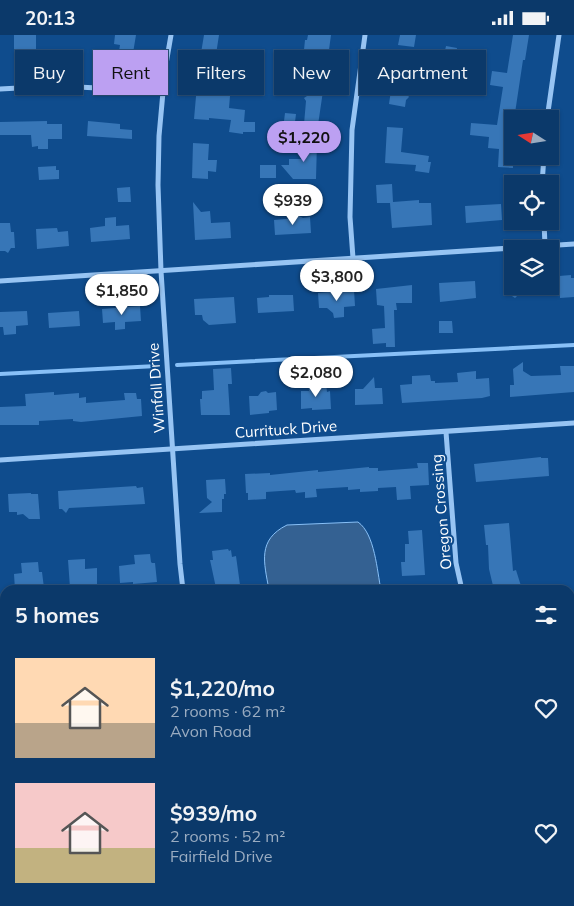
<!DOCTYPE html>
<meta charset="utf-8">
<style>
:root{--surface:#0b396a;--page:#194472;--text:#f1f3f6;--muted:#9aacc1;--line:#2b537e;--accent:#bca0f2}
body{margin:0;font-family:Mulish,sans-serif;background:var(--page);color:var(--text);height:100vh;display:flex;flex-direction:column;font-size:19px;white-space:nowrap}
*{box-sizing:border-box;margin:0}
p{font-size:16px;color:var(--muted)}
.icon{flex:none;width:28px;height:28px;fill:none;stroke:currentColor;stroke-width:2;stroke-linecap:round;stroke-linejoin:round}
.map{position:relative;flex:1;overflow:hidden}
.panel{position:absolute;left:0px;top:550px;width:575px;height:321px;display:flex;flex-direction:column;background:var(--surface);border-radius:15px 15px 0 0;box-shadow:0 1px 4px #0004,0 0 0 1px var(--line)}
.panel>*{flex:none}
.banner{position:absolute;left:15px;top:15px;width:545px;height:45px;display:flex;gap:10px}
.needle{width:32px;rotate:282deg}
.buttons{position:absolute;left:504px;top:75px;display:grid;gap:10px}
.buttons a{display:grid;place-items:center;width:55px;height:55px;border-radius:0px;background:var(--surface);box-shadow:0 1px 4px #0004,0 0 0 1px var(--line);font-size:25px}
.price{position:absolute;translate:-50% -42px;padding:0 11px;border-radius:18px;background:#fff;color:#222;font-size:16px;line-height:32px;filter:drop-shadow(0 1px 2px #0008)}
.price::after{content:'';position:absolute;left:50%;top:30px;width:15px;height:11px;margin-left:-8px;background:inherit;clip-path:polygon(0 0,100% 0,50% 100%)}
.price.current{background:var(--accent);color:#111}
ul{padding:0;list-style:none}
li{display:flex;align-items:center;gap:15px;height:125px;padding:0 15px}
li span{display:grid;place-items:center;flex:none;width:140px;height:100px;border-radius:0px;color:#555}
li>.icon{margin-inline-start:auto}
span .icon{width:60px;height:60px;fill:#fffc;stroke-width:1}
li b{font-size:21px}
h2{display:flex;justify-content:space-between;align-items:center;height:60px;padding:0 15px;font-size:21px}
.pill{padding:0 18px;border-radius:0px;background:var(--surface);box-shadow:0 1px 4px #0004,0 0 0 1px var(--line);font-size:18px;line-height:45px}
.pill.current{background:var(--accent);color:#111}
.status{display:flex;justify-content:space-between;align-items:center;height:35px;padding:0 25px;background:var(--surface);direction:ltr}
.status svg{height:14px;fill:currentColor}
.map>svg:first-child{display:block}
.water{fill:#346192;stroke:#88c0f7}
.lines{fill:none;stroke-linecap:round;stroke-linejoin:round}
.stream{stroke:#88c0f7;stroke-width:4}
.building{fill:#3776b7}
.street{stroke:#97c4f3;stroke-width:5}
.labels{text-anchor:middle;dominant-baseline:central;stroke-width:4;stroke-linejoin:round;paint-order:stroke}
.street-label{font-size:15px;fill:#fff;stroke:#0f4c8d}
</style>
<div class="status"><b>20:13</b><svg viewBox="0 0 49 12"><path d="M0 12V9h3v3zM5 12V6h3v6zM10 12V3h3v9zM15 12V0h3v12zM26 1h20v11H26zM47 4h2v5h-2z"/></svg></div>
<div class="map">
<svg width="574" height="871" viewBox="0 0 574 871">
<rect width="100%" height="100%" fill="#0f4c8d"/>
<path class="water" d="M358,487C375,499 377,536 381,555H269C264,527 257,505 287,490Z"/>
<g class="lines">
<g class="stream">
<path d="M177,330L574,310"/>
<path d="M0,339L157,331"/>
<path d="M570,636L574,635"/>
<path d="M0,679L5,678"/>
<path d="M0,786L5,738"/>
</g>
</g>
<g class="building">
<path d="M14,0H36V14H29V26H20V14H14Z"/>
<path d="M115,0H136L132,24L118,22L120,10L114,9Z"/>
<path d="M204,0H219L215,26L200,24Z"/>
<path d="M308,0H331L326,37L302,34L305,5H307Z"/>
<path d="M400,0H416L414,12L398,10Z"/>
<path d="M513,0H529L525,25H523L515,78H512L513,133L498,132L499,114L488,113L489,102L470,100L471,88L497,90L503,52L490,50L492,36L507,38Z"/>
<path d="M446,11L457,13L455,26L443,25Z"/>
<path d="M394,34L410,37L407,59L409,62L406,65L405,72L389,69Z"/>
<path d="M215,47L231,49L229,73L245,75L244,87H255V97H243V99L229,97L231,85L209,83V85L194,84L197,50L214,52Z"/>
<path d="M316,55L323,56L318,90L304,89L306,66L304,63Z"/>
<path d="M285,78L296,79L294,95L283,94Z"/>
<path d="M47,86V89H62V104H48V114H38V111L32,112L31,100H0V87Z"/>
<path d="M88,86L120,89V94L132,95V104L87,101Z"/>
<path d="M387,92L403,93L401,117L429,121L428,127H431L429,138L415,136L416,130L385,128Z"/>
<path d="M301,107H317L316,144H293L281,130H289V124H301Z"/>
<path d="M193,108L209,109L208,125H217L216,137L208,136V144L192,143Z"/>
<rect x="260" y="130" width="16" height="13"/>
<path d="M56,131V135H59V144L39,145L38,132Z"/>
<path d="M392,149L393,167L419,165V168H431L432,190L392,193L390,168H377L376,150Z"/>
<path d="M130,152L131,167H118L117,153Z"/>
<path d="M193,167L201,177L210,176L211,188L230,187L231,203L195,205Z"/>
<path d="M501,169L502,185L466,188L465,171Z"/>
<path d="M299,181L303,183L310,182L311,198L275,200L274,185L296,183Z"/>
<path d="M116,182V191L129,190L130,204L91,207L90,193L105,191V183Z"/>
<path d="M0,188H10L11,197H14L15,213H11L8,218L5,216H0Z"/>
<path d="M57,193L58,197L68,196L69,211L37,214L36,194Z"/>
<path d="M571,240V243H574V262L560,263L559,241Z"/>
<path d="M475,246L476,263L440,267L439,248Z"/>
<path d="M412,250V268H396L397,275H394L395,312H386V308L373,309L372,294L385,293L384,271L377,270L376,254Z"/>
<path d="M504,251H540V259L518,260L515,263L512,261H505Z"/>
<path d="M354,255L355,271L344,272V282L334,283L333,278L327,273H319L318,258Z"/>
<path d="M269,260H293L294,276L258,278L257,263L269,262Z"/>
<path d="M234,262L236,288L209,290L203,285L202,280H195L194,264Z"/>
<path d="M140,271L141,286L125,287V294L115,295V287L103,288L102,274Z"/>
<path d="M27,276L28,290L16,291V299L4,300L3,292H0V277Z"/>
<path d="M79,276L80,291L49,293L48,278Z"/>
<path d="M439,286H452L453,298H439Z"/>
<path d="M523,327V336L531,341L561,340L560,331H574V357L510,362V350H514L513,334Z"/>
<path d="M231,333L232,349H228L230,380H201L200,364H202V356L214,355L213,334Z"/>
<path d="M476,336V344L489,343L490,361L482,363L402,368L400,350L412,349V341L430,340L431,346H435V348L458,347L457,338Z"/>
<path d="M374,342L375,353H382L383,369L355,370V354H363Z"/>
<path d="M326,348L327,357L330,356L331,374L312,375V373L301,374V356H309L308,349Z"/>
<path d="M266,356L268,358L276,357L277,375L269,376V378L250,380L249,361H258L261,357Z"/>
<path d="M54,357V360L79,358V363L86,362V368L125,365L124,358H136L137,364H141L142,381L81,387L73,386V384L39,386V390H0V372L26,371L25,359Z"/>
<path d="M541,422V423H548L549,441L476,447L474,429Z"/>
<path d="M417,428H428L429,450L410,451L411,464L397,465L396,452L378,453V456L360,457V454L348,455V452L316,454L317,462L305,463V457L296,458L295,455L266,457V464L248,465V458H246L245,439L270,438V440L318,435V437L369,432V433H378V436L418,433Z"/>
<path d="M225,444L226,459H224V464H222V477L199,478L212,467L207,463L206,445Z"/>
<path d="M136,451L137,453L143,452L145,469L69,473L66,478L62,474H59L58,456Z"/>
<path d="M31,458V459H38L40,484H29L23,479L17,480V477H9L8,459Z"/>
<path d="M509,488L513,536L516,535L521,551L513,553V555H494L489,534L488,510H486L484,490Z"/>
<path d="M422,495L425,540L402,541L401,527H405V509H409L408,496Z"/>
<path d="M228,514L229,516L231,515L232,522L236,521L240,550L216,553L210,525H213L212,516Z"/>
<path d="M150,519L151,527L152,528H155L157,547L133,549V547L120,548L119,531L135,529L134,520Z"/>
<path d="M85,524V534L97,533V549H89V552L70,553L68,525Z"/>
<path d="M38,527L39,537H42L44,553L15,555L14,539L22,538L21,528Z"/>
</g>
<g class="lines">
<g class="street">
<path d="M171,0L165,35L159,101L158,150L161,236L180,529L183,555"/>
<path d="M0,54C56,50 107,52 163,58"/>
<path d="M547,84L559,0"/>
<path d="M542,149L544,121"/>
<path d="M544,186L545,211"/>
<path d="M353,223L350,182L352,95L365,0"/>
<path d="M0,246L574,209"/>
<path d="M446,397L456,528L462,555"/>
<path d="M0,425L574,388"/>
<path d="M570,566H574"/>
<path d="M0,588H5"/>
<path d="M91,866V871"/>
<path d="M264,866L265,871"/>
<path d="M540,866L541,871"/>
</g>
</g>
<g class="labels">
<g class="street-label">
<text transform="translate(156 353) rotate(-94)">Winfall Drive</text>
<text transform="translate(286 394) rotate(-4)">Currituck Drive</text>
<text transform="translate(441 477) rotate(-95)">Oregon Crossing</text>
</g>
</g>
</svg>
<div class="buttons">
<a><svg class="needle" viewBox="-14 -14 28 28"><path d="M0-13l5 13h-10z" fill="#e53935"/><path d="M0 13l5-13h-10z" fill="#9aacc1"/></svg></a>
<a><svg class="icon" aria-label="locate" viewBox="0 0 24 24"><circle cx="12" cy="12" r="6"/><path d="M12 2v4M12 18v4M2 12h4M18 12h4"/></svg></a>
<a><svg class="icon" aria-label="layers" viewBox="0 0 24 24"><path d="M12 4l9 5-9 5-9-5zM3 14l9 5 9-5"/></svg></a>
</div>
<b class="price current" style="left:304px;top:128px">$1,220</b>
<b class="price" style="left:293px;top:191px">$939</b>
<b class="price" style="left:337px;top:267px">$3,800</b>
<b class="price" style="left:122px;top:281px">$1,850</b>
<b class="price" style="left:316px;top:363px">$2,080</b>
<div class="banner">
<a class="pill">Buy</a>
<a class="pill current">Rent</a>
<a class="pill">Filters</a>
<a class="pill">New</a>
<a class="pill">Apartment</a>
</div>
<section class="panel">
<h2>5 homes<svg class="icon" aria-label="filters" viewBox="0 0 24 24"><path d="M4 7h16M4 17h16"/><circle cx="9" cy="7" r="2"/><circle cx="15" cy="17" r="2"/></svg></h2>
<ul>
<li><span style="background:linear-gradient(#ffd9b3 65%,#b9a48a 0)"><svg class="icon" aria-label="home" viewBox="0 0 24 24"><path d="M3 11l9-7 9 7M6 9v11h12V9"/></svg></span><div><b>$1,220/mo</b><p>2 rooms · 62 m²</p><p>Avon Road</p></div><svg class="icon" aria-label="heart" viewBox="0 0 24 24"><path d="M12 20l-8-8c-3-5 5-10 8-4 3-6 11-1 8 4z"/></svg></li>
<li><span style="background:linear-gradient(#f6c9c9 65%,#c2b280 0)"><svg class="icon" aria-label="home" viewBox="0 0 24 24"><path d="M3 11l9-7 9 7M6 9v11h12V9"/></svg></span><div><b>$939/mo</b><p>2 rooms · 52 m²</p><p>Fairfield Drive</p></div><svg class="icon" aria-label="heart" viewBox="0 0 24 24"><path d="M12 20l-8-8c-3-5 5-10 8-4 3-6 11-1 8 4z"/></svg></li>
</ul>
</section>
</div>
